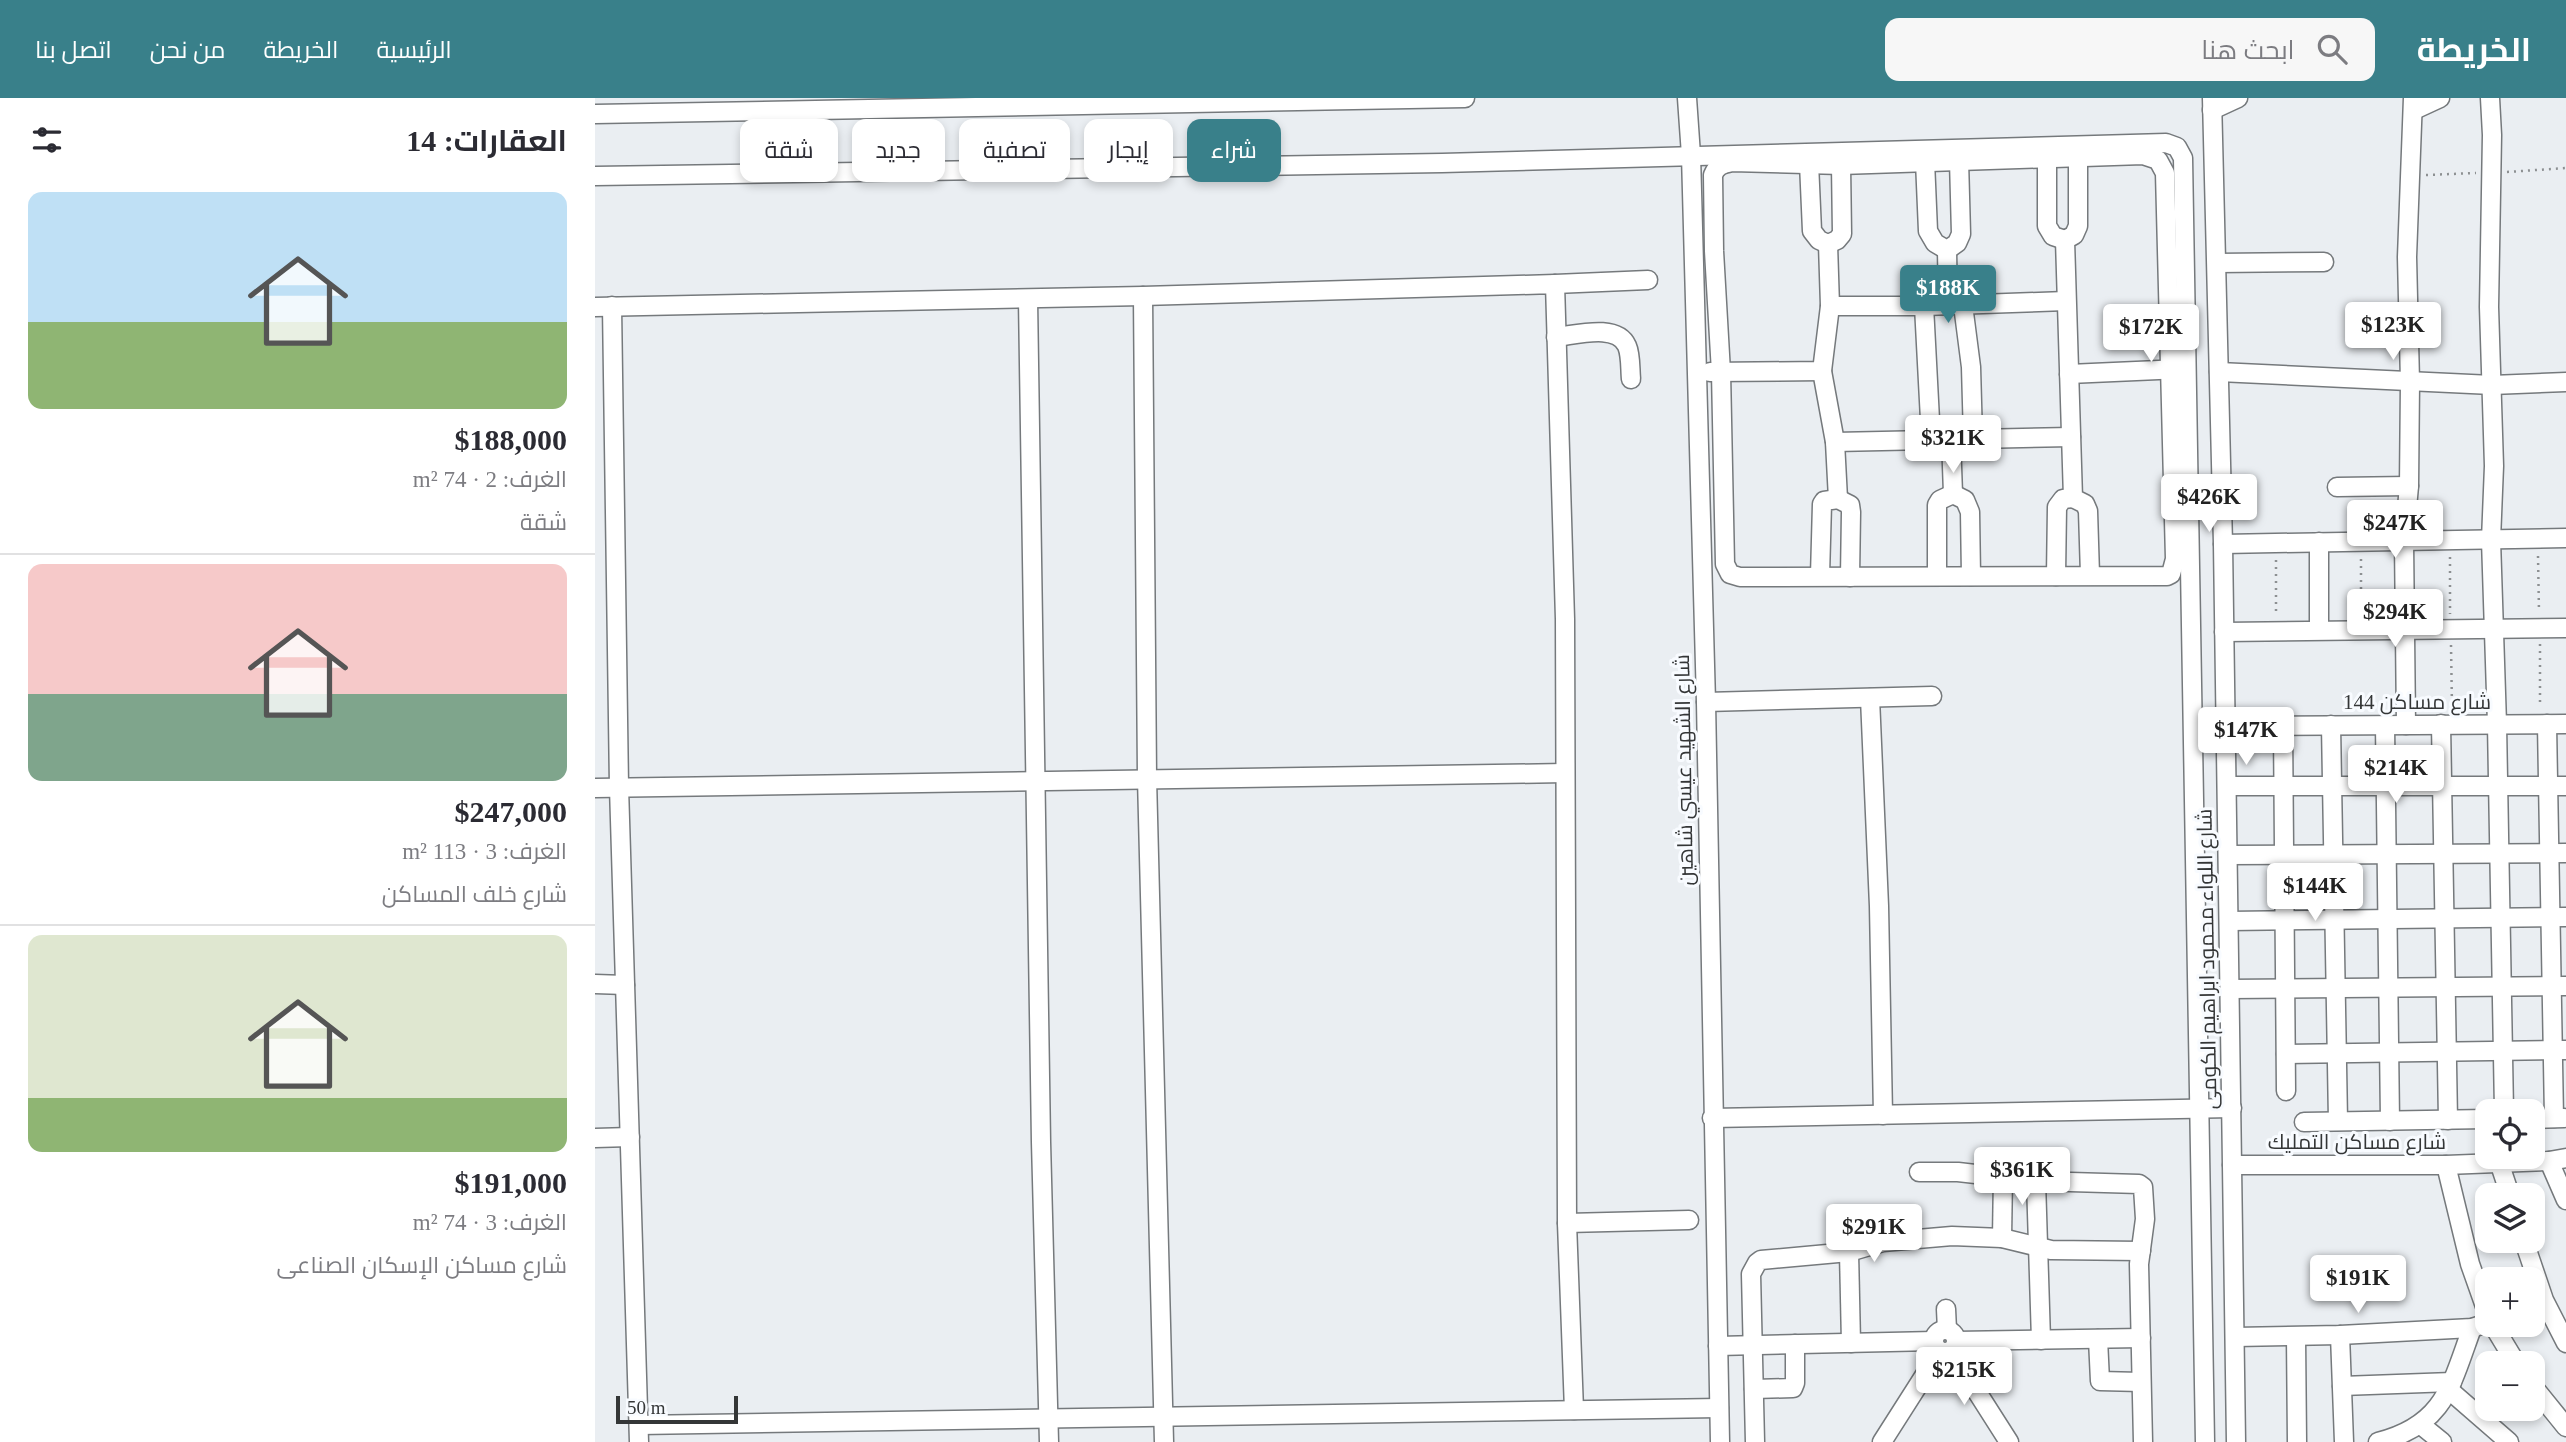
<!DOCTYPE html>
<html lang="ar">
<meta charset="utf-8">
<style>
:root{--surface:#fff;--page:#f7f7f7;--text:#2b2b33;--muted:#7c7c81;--line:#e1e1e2;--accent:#39808a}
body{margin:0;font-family:"Times New Roman",Cairo,serif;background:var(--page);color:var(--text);direction:rtl;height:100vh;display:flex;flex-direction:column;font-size:26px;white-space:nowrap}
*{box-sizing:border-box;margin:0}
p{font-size:23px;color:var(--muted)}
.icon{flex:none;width:38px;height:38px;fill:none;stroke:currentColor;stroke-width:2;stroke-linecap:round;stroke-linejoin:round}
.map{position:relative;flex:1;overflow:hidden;direction:ltr}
.details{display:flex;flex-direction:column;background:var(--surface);width:595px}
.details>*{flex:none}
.banner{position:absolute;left:21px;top:21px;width:665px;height:63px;direction:rtl;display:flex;gap:14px}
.fabs{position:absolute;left:1880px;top:1001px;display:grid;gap:14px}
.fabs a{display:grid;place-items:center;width:70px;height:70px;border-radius:14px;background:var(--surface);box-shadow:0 4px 10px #0003;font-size:35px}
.scale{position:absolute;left:21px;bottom:18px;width:122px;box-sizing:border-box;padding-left:7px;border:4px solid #343637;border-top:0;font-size:19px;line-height:24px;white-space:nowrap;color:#343637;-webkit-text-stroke:5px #f8fbff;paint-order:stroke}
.price{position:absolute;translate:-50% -60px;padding:0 16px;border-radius:7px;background:#fff;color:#222;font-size:23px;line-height:46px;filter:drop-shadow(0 2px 4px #0008)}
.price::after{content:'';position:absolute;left:50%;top:42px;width:21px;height:16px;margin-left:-10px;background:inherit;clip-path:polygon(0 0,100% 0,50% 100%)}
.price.selected{background:var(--accent);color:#fff}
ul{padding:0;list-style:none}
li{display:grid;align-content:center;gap:14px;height:371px;padding:0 28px}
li+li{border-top:2px solid var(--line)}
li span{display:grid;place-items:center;height:217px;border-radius:14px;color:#555}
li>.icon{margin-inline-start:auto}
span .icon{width:126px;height:126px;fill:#fffc;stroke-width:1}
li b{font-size:30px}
h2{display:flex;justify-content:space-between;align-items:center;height:84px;padding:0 28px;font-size:30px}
.chip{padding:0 24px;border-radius:14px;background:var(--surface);box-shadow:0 4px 10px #0003;font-size:24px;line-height:63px}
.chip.selected{background:var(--accent);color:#fff}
header{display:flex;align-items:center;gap:42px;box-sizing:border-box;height:98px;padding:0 35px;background:var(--accent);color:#fff}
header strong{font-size:33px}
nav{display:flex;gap:38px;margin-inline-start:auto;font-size:24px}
.search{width:490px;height:63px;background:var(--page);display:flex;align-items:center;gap:18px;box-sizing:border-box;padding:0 24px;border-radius:14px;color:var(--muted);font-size:26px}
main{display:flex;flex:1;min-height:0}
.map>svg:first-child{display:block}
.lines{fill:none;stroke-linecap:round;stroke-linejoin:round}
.minor-casing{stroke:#75797c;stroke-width:21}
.path{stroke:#8d9092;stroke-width:2.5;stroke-dasharray:2 5;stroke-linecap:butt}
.minor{stroke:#fff;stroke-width:18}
.labels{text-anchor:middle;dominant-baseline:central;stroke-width:6;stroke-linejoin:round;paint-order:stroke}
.street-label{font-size:21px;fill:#343637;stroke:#f8fbff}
</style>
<header>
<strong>الخريطة</strong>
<div class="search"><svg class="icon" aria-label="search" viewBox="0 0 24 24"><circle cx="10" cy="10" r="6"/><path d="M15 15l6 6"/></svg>ابحث هنا</div>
<nav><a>الرئيسية</a><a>الخريطة</a><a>من نحن</a><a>اتصل بنا</a></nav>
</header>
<main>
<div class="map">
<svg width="1971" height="1344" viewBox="0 0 1971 1344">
<rect width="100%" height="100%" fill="#eaeef2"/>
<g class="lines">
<g class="minor-casing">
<g id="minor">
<path d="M1092,0L1096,57L1111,604L1125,1344"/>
<path d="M1617,0L1628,446L1641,1344"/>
<path d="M1895,0L1897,37L1894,209L1899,368L1896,442L1902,626L1909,1013"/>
<path d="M1617,12L1643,0"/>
<path d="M1819,12L1845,0"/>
<path d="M0,16L870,0"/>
<path d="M1548,57L1563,62L1570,75L1580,461L1576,476L1572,478L1145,479L1135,476L1130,466L1126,274L1119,153L1118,77C1122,67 1128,66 1137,64L1246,67Z"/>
<path d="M1452,60V128L1458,138L1470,142"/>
<path d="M1483,61V128L1479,137L1470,142L1478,400L1490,406L1493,413L1495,477"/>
<path d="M1330,63L1333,133L1340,145L1352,152L1362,145L1366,136L1364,62"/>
<path d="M1214,65L1217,133L1224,142L1233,146L1242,142L1247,136L1246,67"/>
<path d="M0,78L847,65L1571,45L1582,49L1588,60L1610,1344"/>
<path d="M1352,152L1353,208"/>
<path d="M1622,165L1729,164"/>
<path d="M960,186L1053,182"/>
<path d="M548,198L552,680L569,1344"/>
<path d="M433,201L446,1044L454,1344"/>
<path d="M1368,207L1376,269L1378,340"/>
<path d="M17,208L24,689L44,1344"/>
<path d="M1235,208H1329L1471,203"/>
<path d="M1329,208L1336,341"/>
<path d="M0,209L548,198L960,186L970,521L972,1125L979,1312"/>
<path d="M961,239C981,237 1022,225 1032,248C1036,257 1035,271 1036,281"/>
<path d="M1227,273L1240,344L1243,401"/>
<path d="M1115,274L1227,273L1235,208L1233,146"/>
<path d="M1624,274L1897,287L1971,284"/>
<path d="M1474,276L1586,271"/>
<path d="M1356,340L1358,396"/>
<path d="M1240,344L1476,339"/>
<path d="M1742,389L1814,388"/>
<path d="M1724,444V532"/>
<path d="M1628,446L1971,440"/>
<path d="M1225,478L1227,406L1229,403L1243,401L1255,407L1256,414L1255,479"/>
<path d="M1342,478V407L1345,402L1358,396L1370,402L1375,414L1376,478"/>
<path d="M1461,478L1462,409L1468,401L1478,400"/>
<path d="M1629,534L1971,530"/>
<path d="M1275,600L1284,808L1288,1017"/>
<path d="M1111,604L1337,598"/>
<path d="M1846,626L1853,1022"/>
<path d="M1952,626L1959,1020"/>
<path d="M1736,627L1743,1023"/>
<path d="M1790,627L1795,1023"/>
<path d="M1811,627L1809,443L1814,388L1815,284L1812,159L1818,0"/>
<path d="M1631,628L1971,626"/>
<path d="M1688,628L1691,993"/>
<path d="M1632,688H1971"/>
<path d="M0,690L970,675"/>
<path d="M1633,757L1971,755"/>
<path d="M1634,823L1971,819"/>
<path d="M0,886L30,887"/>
<path d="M1635,891L1971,888"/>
<path d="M1691,956L1971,952"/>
<path d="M1117,1020L1637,1010"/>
<path d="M1937,1021L1969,1020"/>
<path d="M1709,1024L1892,1021"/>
<path d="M0,1040L35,1039"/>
<path d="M1954,1063L1971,1102"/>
<path d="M1904,1064L1915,1097"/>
<path d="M1637,1067H1851L1954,1063L1971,1060"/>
<path d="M1851,1067L1875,1166L1892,1214"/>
<path d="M1324,1074H1363L1441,1083L1544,1086L1548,1089L1550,1121L1544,1166L1548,1344"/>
<path d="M1441,1083L1446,1242"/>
<path d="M972,1125L1094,1122"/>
<path d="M1407,1140L1408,1078"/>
<path d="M1929,1143L1949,1202L1971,1245"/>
<path d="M1254,1154L1256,1245"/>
<path d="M1351,1211L1352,1232"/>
<path d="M1898,1227L1921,1265"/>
<circle cx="1350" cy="1243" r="11"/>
<path d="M1745,1237L1749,1344"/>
<path d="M1640,1239L1745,1237L1877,1230L1892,1225"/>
<path d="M1701,1239L1702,1344"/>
<path d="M1503,1241L1505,1283L1546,1284"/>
<path d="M1361,1243L1546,1240"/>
<path d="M1123,1248L1339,1243"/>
<path d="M1356,1253L1414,1344"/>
<path d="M1937,1287L1971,1329"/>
<path d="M1747,1288L1857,1284"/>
<path d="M1159,1291L1198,1290L1200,1285V1246"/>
<path d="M1853,1291L1914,1344"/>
<path d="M44,1327L1124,1310"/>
<path d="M1826,1327L1847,1344"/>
<path d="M1160,1344L1156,1176L1162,1165L1166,1162L1254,1154L1288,1144L1357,1138L1407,1140L1456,1152L1546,1153"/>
<path d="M1287,1344L1345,1253"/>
<path d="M1783,1344C1850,1327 1856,1287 1877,1230"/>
</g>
</g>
<g class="path">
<path d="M1912,74L1971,70"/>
<path d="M1831,77L1881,75"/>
<path d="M1943,458L1944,514"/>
<path d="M1855,459V516"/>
<path d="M1766,461V517"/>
<path d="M1681,462V515"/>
<path d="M1945,546V609"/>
<path d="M1856,547L1857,610"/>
</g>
<use href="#minor" class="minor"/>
</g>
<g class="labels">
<g class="street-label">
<text x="1822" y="604">شارع مساكن 144</text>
<text transform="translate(1089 672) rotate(-91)">شارع الشهيد عيسي شاهين</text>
<text transform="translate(1612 861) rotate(-91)">شارع اللواء محمود ابراهيم الكومى</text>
<text x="1762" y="1044">شارع مساكن التمليك</text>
</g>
</g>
</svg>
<div class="fabs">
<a><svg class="icon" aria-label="locate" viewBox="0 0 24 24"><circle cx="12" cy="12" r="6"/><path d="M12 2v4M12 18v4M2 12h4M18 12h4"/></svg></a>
<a><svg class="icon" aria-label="layers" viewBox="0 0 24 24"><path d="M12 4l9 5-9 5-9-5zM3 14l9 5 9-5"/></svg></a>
<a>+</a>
<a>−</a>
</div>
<div class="scale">50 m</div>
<b class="price selected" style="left:1353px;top:227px">$188K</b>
<b class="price" style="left:1798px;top:264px">$123K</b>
<b class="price" style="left:1556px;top:266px">$172K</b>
<b class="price" style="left:1358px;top:377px">$321K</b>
<b class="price" style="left:1614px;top:436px">$426K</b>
<b class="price" style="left:1800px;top:462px">$247K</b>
<b class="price" style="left:1800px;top:551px">$294K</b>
<b class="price" style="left:1651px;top:669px">$147K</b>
<b class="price" style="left:1801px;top:707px">$214K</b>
<b class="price" style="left:1720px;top:825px">$144K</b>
<b class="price" style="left:1427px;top:1109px">$361K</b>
<b class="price" style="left:1279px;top:1166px">$291K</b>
<b class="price" style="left:1763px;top:1217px">$191K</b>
<b class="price" style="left:1369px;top:1309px">$215K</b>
<div class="banner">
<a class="chip selected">شراء</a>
<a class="chip">إيجار</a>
<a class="chip">تصفية</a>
<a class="chip">جديد</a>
<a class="chip">شقة</a>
</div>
</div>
<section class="details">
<h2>العقارات: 14<svg class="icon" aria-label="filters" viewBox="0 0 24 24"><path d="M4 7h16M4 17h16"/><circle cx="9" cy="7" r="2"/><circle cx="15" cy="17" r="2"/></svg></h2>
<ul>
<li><span style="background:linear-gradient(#bfe0f5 60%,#8fb573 0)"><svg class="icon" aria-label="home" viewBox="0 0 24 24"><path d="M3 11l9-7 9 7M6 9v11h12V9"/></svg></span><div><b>$188,000</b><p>الغرف: 2 · 74 m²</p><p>شقة</p></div></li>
<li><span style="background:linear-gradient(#f6c9c9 60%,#7fa58c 0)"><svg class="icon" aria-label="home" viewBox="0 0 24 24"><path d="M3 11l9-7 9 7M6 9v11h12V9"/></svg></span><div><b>$247,000</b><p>الغرف: 3 · 113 m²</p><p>شارع خلف المساكن</p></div></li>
<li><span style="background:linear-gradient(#dfe7d0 75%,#8fb573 0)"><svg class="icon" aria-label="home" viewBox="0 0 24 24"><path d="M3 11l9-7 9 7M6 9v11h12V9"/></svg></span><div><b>$191,000</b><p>الغرف: 3 · 74 m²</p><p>شارع مساكن الإسكان الصناعى</p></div></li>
</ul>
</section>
</main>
